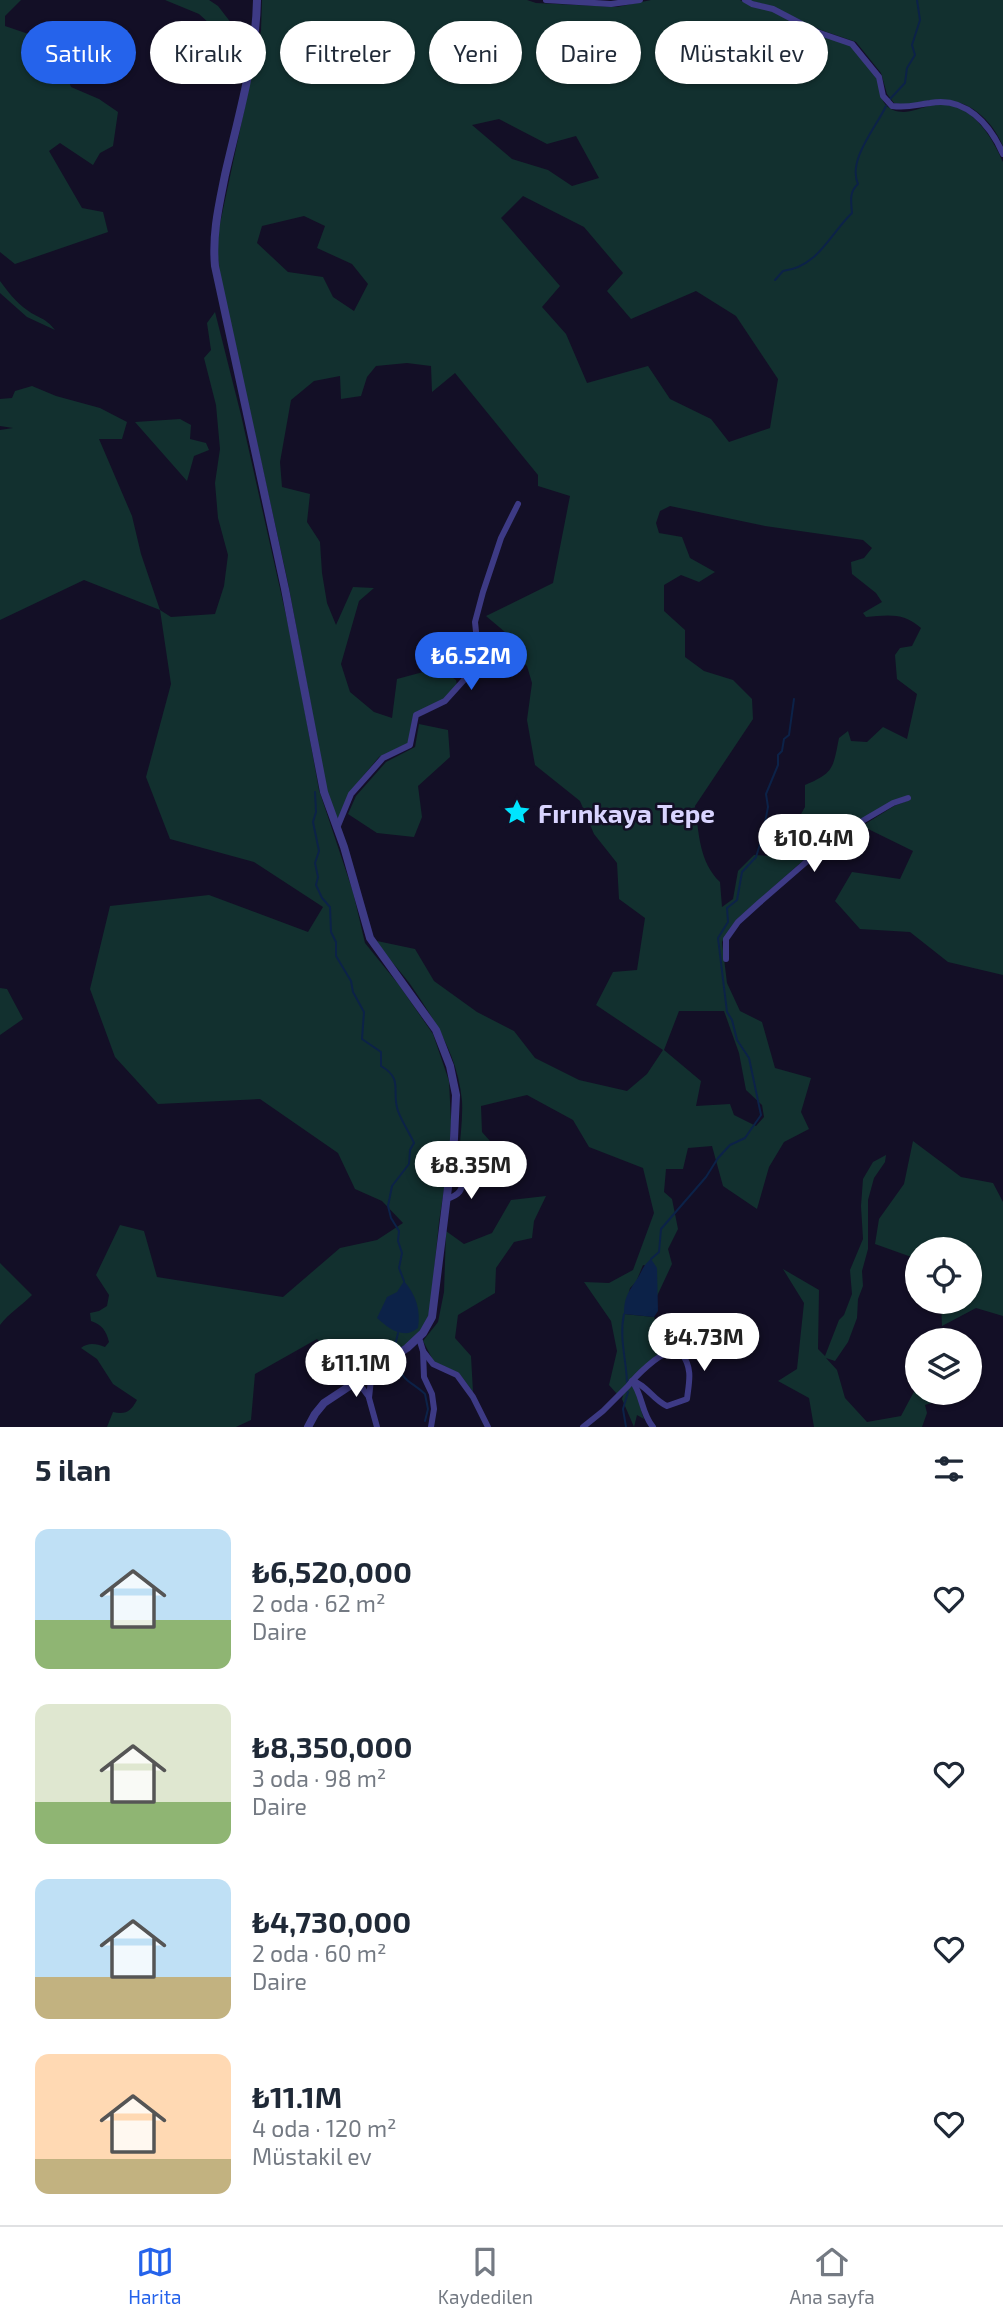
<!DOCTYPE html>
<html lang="tr">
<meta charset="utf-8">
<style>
:root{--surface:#fff;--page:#f2f2f3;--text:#1f2937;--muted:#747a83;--line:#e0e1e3;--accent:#2563eb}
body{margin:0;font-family:"Exo 2",sans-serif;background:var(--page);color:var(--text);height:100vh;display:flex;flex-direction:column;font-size:26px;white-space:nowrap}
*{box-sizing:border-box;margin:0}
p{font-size:23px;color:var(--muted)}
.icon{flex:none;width:38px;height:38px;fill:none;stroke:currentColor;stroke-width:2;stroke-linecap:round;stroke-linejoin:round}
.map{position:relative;height:1427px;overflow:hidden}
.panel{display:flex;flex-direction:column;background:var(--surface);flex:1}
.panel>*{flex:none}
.top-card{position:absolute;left:21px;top:21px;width:962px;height:63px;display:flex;gap:14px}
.tools{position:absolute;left:905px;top:1237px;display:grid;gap:14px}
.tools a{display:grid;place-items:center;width:77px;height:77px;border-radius:50%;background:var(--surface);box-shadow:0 2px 5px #0004;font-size:35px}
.price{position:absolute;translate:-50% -60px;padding:0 16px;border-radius:24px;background:#fff;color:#222;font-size:23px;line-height:46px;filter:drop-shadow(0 2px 4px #0008)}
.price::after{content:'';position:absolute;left:50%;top:42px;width:21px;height:16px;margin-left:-10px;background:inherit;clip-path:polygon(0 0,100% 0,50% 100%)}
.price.selected{background:var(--accent);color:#fff}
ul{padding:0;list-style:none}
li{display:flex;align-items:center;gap:21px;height:175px;padding:0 35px}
li span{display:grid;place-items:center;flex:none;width:196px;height:140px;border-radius:14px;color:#555}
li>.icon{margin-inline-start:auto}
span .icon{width:84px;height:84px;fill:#fffc;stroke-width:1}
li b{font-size:30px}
h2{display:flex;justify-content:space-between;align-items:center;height:84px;padding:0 35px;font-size:30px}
.pill{padding:0 24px;border-radius:32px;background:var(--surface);box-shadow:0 2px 5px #0004;font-size:24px;line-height:63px}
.pill.selected{background:var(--accent);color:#fff}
.tabs{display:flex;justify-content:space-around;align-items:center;height:98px;border-top:2px solid var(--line);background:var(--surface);font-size:19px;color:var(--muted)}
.tabs a{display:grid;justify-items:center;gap:4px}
.tabs .selected{color:var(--accent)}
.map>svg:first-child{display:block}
.green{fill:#12302f;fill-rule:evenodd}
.water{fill:#0c2248}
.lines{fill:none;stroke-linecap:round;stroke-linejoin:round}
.stream{stroke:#0c2248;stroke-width:2}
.minor{stroke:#3d3a85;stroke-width:6}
.tertiary{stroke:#3d3a85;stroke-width:8}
.labels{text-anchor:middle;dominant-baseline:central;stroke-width:5;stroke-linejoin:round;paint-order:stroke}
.poi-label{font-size:26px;font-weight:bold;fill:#d9d4ff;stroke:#130f26;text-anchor:start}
</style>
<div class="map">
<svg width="1003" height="1427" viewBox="0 0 1003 1427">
<rect width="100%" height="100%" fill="#130f26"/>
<g class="green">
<path d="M0,0H21L5,16V26L52,42L53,65L67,76L71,87L99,99L118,112L113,146L100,153L93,165L60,143L49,151L82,208L103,212L108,232L15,264L0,252Z"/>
<path d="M165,0H209L218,6L245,41L228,40L199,14Z"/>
<path d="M262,0H527L536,3L617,7L651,0H740C752,7 763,8 775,12C797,21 830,33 849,45C858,51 872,69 877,78C882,89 878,103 893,110C906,115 917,109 929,106C968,97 990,133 1003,162V975L948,962L910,932L860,929L835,901L852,872L900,879L913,851L862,826L894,806L910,800L909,795L832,835L736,920L722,942L727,983L740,1011L762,1022L775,1068L811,1078L801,1112L809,1129L784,1142L769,1167L757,1209L723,1186L712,1146L688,1148L683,1169H666L664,1192L672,1199L678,1229L668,1249L672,1264L657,1296L656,1268L643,1265L636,1282L630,1288L624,1314L654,1317L669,1350L617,1394L609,1385L617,1351L611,1321L584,1282L609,1283L633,1270L654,1213L643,1168L589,1147L573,1120L527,1095L481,1106L482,1132L505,1158L459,1156C460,1138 463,1119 462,1101C458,1056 435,1020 410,984C399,969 386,957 377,941L415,949L434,981L477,1012L514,1031L535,1058L579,1080L627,1091L647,1074L663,1050L596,1005L613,972L637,970L645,918L619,899L617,863L594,834L580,801L535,765L527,720L532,683L527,666L514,655L511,637L486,616L553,583L570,496L538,486V475L455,373L432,392L431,366L407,363L376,366L367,377L361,396L341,399L340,376L314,381L291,400L280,462L282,487L310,494L307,522L320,542L322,573L327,603L336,625L353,587L374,588L359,601L341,664L350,692L374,712L392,718L397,679L438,668L456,680L457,685L443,700L414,713L409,743L379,757L349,793L337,821L328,797L288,583L221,281L217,250L218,233L261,31ZM499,119L547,144L576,136L599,178L572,186L548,170L512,159L472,125ZM523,196L584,227L623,273L607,291L631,319L696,291L736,316L778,379L770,428L729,442L711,419L670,399L648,366L587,383L566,334L542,307L560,286L501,218ZM304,216L325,226L317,248L352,264L368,284L354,311L333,297L323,277L288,272L257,243L262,226ZM670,506L765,526L863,540L872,548L864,558L851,562L852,574L876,593L882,602L863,613L866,617C887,615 904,612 921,628L912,646L900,648L895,655L897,679L917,694L907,739L883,727L867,742L851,741L848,731L839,738C833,768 834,773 805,785V807L788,837L771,856L754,855L738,871L733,899L722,907L720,882C699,862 699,833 695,806L753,719L752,699L733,680L704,671L685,657V630L664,611V585L681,575L699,582L715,572L690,558L682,537L659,533L656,523L660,511ZM679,1011H724L739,1053L746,1090L762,1105L764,1117L756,1126L734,1115L730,1104L696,1106L701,1081L664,1050Z"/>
<path d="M749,0H1003V146C990,116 966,97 933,100C915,101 914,107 894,103L887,94L881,73L856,42L818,29L773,7Z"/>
<path d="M0,281C8,292 16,302 27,310C39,319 45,317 55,330L27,317L0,293Z"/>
<path d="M215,312L241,415L294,651L319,790L353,892L365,943L399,985L433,1034L449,1081L451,1121L449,1157L439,1222L430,1311L424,1327L412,1342L353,1378L317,1339L255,1374L251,1420L236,1427H107L113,1412C126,1415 131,1411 137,1400L113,1384L97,1359L81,1348C89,1342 96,1344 105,1347L109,1342C106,1330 102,1325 91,1321L90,1313L99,1311L107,1306L109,1295L96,1275L120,1225L144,1231L157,1277L283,1297L340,1248L377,1240L403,1223L382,1201L355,1189L338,1153L260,1099L158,1104L115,1057L90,989L110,906L209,895L308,932L323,907L254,862L170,839L146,777L171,684L160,610L84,580L0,620V430L13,428L0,426V399L12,398L15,391L32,386L56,396L100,408L127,422L122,439H99L132,516L141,554L160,610L171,617L215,614L224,586L228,555L218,518L215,483L220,449L216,405L204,358L211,350L207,323Z"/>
<path d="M180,419L191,425L190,439L206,443L209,450L194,456L187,481L135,422Z"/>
<path d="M419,724L448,730L450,757L418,786L422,817L414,837L377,833L348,814L356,796L386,762L415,747Z"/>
<path d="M0,988L7,989L23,1019L0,1035Z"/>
<path d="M913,1141L961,1177L993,1183L1003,1202V1316L976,1308L942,1326L941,1302H970V1250H917V1259L875,1244L879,1219L904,1184Z"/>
<path d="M886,1155L885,1162L874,1178L868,1200V1249L862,1271L863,1286L858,1299L857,1318L848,1342L835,1361L826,1358L837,1370L845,1398L867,1422L901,1416L917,1386V1393H955L951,1397L925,1405L927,1413L922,1427H814L809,1398L778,1381L797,1369L804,1303L783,1269L819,1290L818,1349L825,1356L839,1320L844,1315L852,1294L850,1270L863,1239L861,1206L863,1179L873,1162Z"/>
<path d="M546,1196L534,1221L532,1238L514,1242L496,1268L495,1293L458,1315L455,1338L471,1356L473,1392L459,1373L434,1362L423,1341L438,1322L444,1292L446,1231L464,1244L492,1233L511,1200Z"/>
<path d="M0,1263L32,1295C21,1306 9,1313 0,1325Z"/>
<path d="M632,1384C640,1394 639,1407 644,1419L637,1415L634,1427L622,1399L624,1392Z"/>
</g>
<g class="water">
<path d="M651,1259L657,1268L658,1311L654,1317L624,1314C624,1299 627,1294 635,1282C642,1273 642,1266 651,1259Z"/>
<path d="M404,1281C416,1295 421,1310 418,1328C404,1340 389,1329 377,1318L387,1297L397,1292Z"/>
</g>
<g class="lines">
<g class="stream">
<path d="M890,99L905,83L907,68L915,55L912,45L920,20L917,0"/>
<path d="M775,280L783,271C818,267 830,234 852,213C851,201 849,192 858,184C847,160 877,126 886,106"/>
<path d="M315,792L316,812L313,822L319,851L315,863L318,877L316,885L322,898L330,907L331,932L336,942V956L351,981L353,992L364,1012L362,1039L381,1052V1066C404,1079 391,1092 398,1111C402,1122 409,1132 414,1143L410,1150L409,1164L392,1186L388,1206L391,1218L399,1231L398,1241L402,1253L399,1268L404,1281"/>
<path d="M651,1259L659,1252L661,1229L706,1177L718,1158L730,1145L745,1138L761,1115L749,1058L737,1040L732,1020L727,1012L718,938L728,922L727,908L737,900L742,872L756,857L762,838L768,807L766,794L778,765V755L782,751L784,739L789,735L794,699"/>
<path d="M624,1314C619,1337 626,1358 627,1382"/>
<path d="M394,1350L398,1333"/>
<path d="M397,1361C402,1382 411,1381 425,1394L428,1409L425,1421"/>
<path d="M626,1427L623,1409L628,1392"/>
</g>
<g class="minor">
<path d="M546,0L611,4L640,0"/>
<path d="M745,0L752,4L773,9L817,32L852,44L879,77L883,96L892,106C909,108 914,105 930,103C965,96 990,124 1003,154"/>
<path d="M337,828L351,794L383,758L410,745L416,715L445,701L473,670L478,651L475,622L483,592L501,538L518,504"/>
<path d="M726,959V939L738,922L759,903L835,837L893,803L908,798"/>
<path d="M446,1199C460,1195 462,1191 464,1176"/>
<path d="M419,1338L423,1351L424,1377L432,1394L434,1409L431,1427"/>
<path d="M423,1351L433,1364L457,1375L473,1397L488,1427"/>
<path d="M372,1370L369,1398L377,1427"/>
<path d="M632,1381C643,1395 641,1413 653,1427"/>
<path d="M352,1383L363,1389L369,1397"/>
<path d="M583,1427L603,1411L628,1386C636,1376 658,1354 670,1352C674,1351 678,1353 682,1354C693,1369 689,1382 687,1399L667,1406C653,1400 646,1384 632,1381"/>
</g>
<path class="tertiary" d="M257,0C256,58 238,118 225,175C219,205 212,234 215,266L285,589L324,792L344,847L370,938L436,1030L450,1066L456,1095L454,1139L432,1317L423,1333L407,1348L324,1403L315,1414L308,1427"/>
</g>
<defs>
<g id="sight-bare" transform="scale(2.1)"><path d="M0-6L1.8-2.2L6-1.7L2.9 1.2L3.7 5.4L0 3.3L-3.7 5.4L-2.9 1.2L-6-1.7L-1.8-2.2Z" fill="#00e5ff" stroke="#130f26" stroke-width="2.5" paint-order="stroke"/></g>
</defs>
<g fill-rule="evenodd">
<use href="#sight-bare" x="517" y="812"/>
</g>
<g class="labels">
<g class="poi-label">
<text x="538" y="812">Fırınkaya Tepe</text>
</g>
</g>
</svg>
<div class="tools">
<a><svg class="icon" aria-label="locate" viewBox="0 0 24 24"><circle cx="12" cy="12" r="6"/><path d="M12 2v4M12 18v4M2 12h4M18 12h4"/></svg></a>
<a><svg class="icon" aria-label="layers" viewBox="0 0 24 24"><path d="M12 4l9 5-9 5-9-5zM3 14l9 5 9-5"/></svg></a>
</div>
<b class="price selected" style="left:471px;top:692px">₺6.52M</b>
<b class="price" style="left:814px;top:874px">₺10.4M</b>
<b class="price" style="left:471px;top:1201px">₺8.35M</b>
<b class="price" style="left:704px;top:1373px">₺4.73M</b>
<b class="price" style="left:356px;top:1399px">₺11.1M</b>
<div class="top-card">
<a class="pill selected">Satılık</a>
<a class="pill">Kiralık</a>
<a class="pill">Filtreler</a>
<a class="pill">Yeni</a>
<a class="pill">Daire</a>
<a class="pill">Müstakil ev</a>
</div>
</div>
<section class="panel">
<h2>5 ilan<svg class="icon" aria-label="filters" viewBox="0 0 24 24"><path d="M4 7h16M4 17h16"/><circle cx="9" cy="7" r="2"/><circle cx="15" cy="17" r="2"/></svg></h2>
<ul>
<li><span style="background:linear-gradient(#bfe0f5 65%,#8fb573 0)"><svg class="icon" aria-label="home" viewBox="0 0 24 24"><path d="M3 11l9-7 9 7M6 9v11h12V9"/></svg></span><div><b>₺6,520,000</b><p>2 oda · 62 m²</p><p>Daire</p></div><svg class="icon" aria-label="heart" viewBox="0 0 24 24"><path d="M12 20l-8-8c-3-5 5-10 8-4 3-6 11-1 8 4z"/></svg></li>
<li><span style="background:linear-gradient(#dfe7d0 70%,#8fb573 0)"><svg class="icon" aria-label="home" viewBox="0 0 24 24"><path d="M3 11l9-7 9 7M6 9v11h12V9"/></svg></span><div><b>₺8,350,000</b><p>3 oda · 98 m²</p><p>Daire</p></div><svg class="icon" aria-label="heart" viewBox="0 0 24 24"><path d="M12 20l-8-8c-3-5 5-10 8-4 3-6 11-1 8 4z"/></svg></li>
<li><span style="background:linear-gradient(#bfe0f5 70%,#c2b280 0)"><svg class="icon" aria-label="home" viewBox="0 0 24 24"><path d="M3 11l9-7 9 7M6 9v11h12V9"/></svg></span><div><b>₺4,730,000</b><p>2 oda · 60 m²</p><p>Daire</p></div><svg class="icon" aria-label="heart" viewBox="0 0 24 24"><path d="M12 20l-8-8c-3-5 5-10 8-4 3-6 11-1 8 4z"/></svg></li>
<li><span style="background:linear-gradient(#ffd9b3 75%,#c2b280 0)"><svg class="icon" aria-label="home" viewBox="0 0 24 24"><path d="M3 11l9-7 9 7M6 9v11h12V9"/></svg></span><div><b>₺11.1M</b><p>4 oda · 120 m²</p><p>Müstakil ev</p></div><svg class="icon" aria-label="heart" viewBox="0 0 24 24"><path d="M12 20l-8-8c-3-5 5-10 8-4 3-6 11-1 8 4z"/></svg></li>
</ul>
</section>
<nav class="tabs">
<a class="selected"><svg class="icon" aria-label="map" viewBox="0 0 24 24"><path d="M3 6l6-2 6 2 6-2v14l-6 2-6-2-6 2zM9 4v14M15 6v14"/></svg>Harita</a>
<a><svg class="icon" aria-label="saved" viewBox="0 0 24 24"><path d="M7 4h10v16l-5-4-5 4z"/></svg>Kaydedilen</a>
<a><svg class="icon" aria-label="home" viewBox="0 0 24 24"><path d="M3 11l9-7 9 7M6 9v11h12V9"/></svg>Ana sayfa</a>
</nav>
